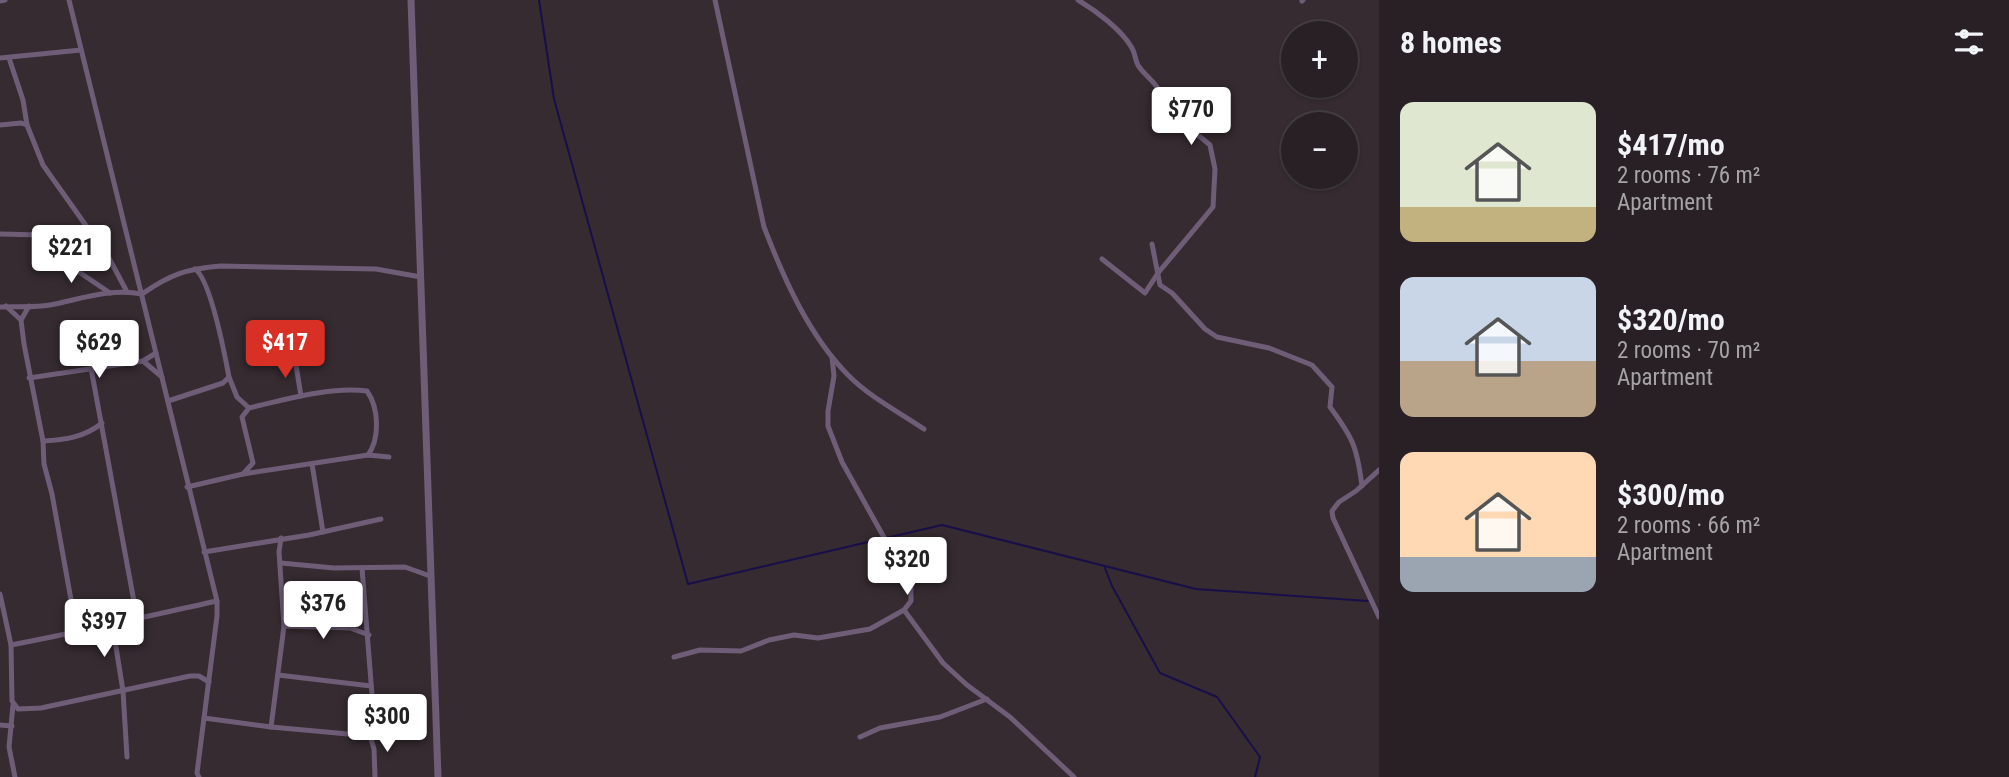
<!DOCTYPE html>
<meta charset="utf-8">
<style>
:root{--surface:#282024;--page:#30282c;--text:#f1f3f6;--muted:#a5a3a6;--line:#443e41;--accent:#d93025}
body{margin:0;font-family:"Roboto Condensed",sans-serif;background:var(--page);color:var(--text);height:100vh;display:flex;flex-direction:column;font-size:26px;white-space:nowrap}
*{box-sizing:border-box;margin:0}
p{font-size:23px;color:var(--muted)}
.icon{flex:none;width:38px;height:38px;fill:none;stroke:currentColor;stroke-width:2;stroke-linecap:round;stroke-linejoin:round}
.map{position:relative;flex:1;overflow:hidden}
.sheet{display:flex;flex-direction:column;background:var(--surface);width:630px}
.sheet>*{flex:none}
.tools{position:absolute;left:1281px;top:21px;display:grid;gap:14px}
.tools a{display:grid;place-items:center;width:77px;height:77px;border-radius:50%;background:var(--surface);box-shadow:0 2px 5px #0004,0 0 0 2px var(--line);font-size:35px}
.price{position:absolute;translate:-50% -60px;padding:0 16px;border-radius:7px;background:#fff;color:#222;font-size:23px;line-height:46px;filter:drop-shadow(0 2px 4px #0008)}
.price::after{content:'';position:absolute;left:50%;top:42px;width:21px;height:16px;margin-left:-10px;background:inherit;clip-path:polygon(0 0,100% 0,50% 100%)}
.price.current{background:var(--accent);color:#fff}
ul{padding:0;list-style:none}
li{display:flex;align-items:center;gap:21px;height:175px;padding:0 21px}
li span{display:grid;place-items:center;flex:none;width:196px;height:140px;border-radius:14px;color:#555}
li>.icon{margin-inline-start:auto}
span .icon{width:84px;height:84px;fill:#fffc;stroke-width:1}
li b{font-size:30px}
h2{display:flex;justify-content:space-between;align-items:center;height:84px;padding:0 21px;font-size:30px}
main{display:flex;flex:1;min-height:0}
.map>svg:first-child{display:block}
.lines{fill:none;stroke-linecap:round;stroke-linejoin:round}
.stream{stroke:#180f4a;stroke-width:2}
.minor{stroke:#6f5d78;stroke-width:5}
.tertiary{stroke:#6f5d78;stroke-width:7}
</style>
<main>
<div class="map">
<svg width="1379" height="777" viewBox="0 0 1379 777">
<rect width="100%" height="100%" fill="#352b30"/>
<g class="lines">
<g class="stream">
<path d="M539,0L554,99L688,584L881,539"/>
<path d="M886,538L942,525L1196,589L1368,601"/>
<path d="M1105,568L1112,586L1160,673L1217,697L1260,757L1255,777"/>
</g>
<g class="minor">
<path d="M69,0L217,601V616L197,773L199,777"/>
<path d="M715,0L764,227C784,279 809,336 849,376C871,398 899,412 924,429"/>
<path d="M1078,0C1095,10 1122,30 1132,48C1136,55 1135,63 1140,68C1149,80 1164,88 1162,105L1210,145L1215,169L1213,207L1158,273L1145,293L1102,259"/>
<path d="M0,1L5,0"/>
<path d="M1302,1L1303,0"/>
<path d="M0,58L81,50"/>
<path d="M9,58L23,100L27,125L43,165L109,258L126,290"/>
<path d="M0,125L21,123L27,125"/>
<path d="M0,234L41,235L64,242L79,272L110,293"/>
<path d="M1152,244L1160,285L1172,293L1205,329L1217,337L1269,348L1312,365L1332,387L1330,407C1353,438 1357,447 1362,486"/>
<path d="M6,306L21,320"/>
<path d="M29,306L21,320L24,344L43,441L44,464L52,494L77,633"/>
<path d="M0,307C17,306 33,308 50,305C81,299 110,288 142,294C171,274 186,269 221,266L376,269L421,277"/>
<path d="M282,349H287L293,354L295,359L301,396"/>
<path d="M832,357L834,376L828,411V426L842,462L891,550L898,569L911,587V601L904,610"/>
<path d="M143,361L162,377"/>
<path d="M91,368L137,618"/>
<path d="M229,377L237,397L249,408"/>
<path d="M29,378L143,361L156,353"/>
<path d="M168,401L223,383L229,377C225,356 211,280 195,269"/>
<path d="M43,441C65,440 85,437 102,423"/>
<path d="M312,464L323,532"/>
<path d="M1379,470L1356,491L1339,502L1332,511L1333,518L1379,617"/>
<path d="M243,474L368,455L389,457"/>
<path d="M187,487L243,474L253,463L242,417L249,408C283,400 332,386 367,391C379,408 380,439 368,455"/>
<path d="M204,552L309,535L381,519"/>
<path d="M281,563L334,568L405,567L430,576"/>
<path d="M0,594L11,645L12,701L18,709L41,708L190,676H199L209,682"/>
<path d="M112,622L123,691L127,757"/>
<path d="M284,626L350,628L369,635"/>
<path d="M11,645C80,632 148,616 217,601"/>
<path d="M674,657L700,650L741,651L769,640L794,635L818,638L870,629L904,610L943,663L967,685L1010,717L1074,777"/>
<path d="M278,675L371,686"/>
<path d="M13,705L9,747L15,777"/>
<path d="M204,718L271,727L370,736L374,720L362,568"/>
<path d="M0,725L12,726"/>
<path d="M271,727L284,626L279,552L281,538"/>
<path d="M370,736L374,749L375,777"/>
<path d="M860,737L880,728L940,717L987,699"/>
</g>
<path class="tertiary" d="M411,0L438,777"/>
</g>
</svg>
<div class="tools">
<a>+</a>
<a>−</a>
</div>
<b class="price" style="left:1191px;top:147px">$770</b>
<b class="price" style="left:71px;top:285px">$221</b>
<b class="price" style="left:99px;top:380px">$629</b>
<b class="price current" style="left:285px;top:380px">$417</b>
<b class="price" style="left:907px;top:597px">$320</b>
<b class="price" style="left:323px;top:641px">$376</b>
<b class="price" style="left:104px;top:659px">$397</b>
<b class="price" style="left:387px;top:754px">$300</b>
</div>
<section class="sheet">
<h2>8 homes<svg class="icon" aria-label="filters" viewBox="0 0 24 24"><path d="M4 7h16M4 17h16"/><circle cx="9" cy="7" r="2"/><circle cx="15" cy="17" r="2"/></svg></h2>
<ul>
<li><span style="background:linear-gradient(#dfe7d0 75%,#c2b280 0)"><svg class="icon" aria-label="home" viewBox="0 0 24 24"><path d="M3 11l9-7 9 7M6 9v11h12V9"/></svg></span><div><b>$417/mo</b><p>2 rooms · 76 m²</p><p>Apartment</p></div></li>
<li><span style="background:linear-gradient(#c9d6e8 60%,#b9a48a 0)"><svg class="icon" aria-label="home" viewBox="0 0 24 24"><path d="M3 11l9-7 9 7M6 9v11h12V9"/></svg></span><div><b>$320/mo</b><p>2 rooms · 70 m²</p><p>Apartment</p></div></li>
<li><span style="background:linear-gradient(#ffd9b3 75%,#9aa5b1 0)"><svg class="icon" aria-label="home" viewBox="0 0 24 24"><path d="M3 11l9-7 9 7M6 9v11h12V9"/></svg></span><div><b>$300/mo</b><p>2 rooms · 66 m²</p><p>Apartment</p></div></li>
</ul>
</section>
</main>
